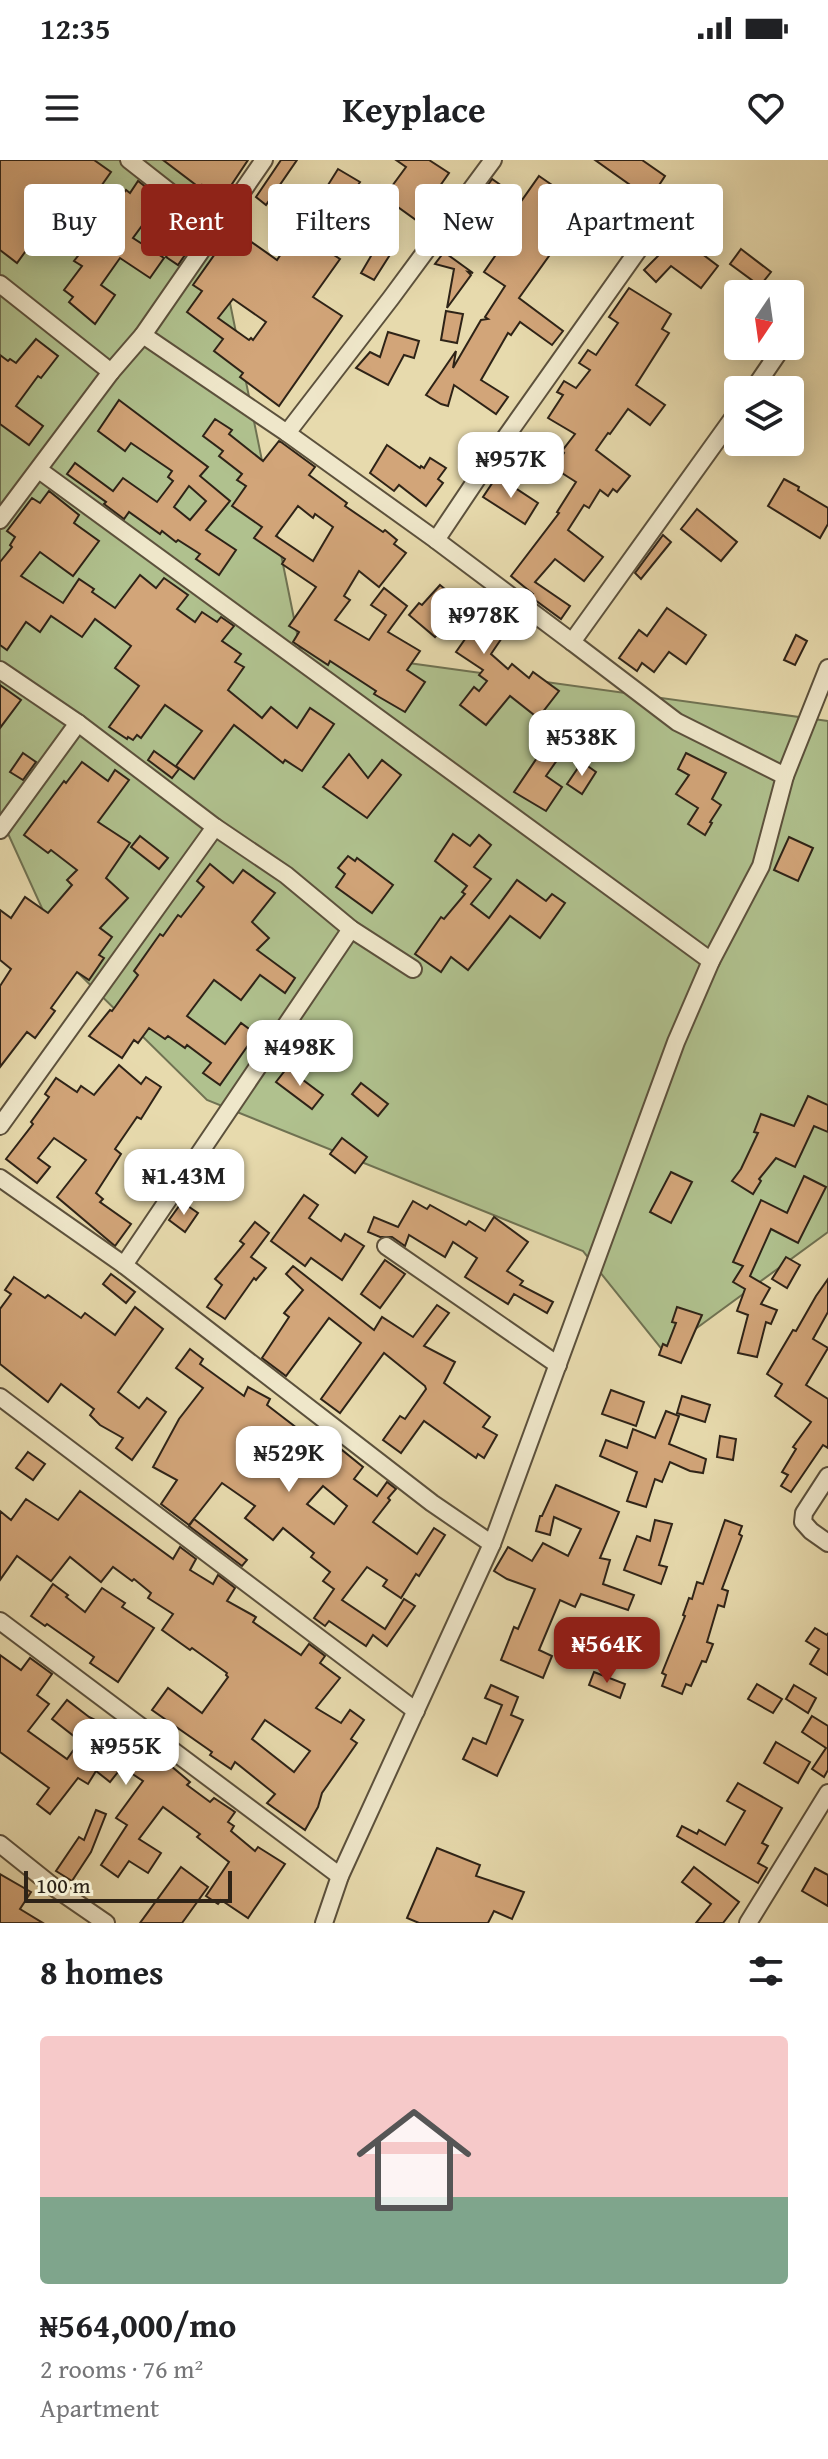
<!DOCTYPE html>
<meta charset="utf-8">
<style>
:root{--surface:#fff;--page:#f6f6f6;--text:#202124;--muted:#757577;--line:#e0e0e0;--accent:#8f2418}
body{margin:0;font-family:"Gentium Book Plus",serif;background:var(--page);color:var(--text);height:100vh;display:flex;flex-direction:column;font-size:30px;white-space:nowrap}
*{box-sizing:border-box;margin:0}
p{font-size:26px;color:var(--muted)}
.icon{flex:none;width:44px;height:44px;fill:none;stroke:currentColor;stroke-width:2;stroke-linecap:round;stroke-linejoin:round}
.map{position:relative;height:1763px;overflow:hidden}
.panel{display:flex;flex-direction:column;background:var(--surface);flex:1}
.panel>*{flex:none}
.banner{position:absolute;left:24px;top:24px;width:780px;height:72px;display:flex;gap:16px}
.needle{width:52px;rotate:193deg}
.fabs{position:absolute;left:724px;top:120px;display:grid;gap:16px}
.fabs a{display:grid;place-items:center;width:80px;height:80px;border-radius:8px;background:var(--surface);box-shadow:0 4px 20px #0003;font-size:40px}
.scale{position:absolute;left:24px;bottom:20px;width:208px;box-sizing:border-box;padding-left:8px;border:4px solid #2e2317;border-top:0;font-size:22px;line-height:28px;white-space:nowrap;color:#2e2317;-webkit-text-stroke:6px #efe7ca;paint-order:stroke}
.price{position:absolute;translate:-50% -68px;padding:0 18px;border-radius:16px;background:#fff;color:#222;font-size:26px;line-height:52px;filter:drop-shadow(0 2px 4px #0008)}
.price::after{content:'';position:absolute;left:50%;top:48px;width:24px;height:18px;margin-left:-12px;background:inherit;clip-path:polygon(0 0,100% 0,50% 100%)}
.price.selected{background:var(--accent);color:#fff}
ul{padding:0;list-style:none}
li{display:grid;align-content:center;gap:16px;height:424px;padding:0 40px}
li+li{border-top:2px solid var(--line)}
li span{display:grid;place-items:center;height:248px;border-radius:8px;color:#555}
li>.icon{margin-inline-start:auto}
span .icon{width:144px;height:144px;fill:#fffc;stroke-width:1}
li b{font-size:34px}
h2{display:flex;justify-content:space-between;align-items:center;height:96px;padding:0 40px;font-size:34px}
.tag{padding:0 28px;border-radius:8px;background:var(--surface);box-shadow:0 4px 20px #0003;font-size:28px;line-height:72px}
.tag.selected{background:var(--accent);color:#fff}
.status{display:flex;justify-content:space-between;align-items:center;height:56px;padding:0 40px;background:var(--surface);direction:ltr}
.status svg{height:22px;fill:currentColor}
header{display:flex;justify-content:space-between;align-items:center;height:104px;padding:0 40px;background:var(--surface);font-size:36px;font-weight:700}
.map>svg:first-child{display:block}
.green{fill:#b0c18e;stroke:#6f7252;stroke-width:2}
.building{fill:#d2a579;stroke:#2e2317;stroke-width:2;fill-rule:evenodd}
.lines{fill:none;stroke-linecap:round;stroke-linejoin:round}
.minor-casing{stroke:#5c513c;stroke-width:20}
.minor{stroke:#efe7ca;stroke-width:16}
</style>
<div class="status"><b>12:35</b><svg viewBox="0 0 49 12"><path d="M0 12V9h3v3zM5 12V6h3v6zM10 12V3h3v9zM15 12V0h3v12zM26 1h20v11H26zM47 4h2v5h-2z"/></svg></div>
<header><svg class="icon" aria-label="menu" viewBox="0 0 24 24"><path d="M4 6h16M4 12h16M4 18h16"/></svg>Keyplace<svg class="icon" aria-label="heart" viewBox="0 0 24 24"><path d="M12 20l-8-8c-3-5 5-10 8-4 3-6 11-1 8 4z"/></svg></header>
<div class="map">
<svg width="828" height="1763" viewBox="0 0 828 1763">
<rect width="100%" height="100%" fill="#e7daad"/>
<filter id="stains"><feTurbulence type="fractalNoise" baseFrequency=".0025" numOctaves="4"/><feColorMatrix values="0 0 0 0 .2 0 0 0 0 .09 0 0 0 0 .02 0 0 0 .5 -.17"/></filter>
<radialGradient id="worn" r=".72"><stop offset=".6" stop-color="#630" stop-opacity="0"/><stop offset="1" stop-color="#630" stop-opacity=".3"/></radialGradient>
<path class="green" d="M0,0H201L300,488L828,561V1072L664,1192L583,1091L207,940L66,801L0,656Z"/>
<g class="building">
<path d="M0,0H94L111,12L85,49L103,62L126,30L130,33L138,21L187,59L182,67L155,48L133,78L164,98L150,118L120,98L101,125L115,135L95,164L69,142L73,137L64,130L82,106L74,101L81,92L48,67L44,66L17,103L0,90Z"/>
<path d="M163,0H248L222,39L202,25L200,28Z"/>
<path d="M281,0H297L266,45L256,37Z"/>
<path d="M396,0H429L449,13L416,60L384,37L406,7Z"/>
<path d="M595,0H642L665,16L650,39Z"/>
<path d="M338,9L360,22L340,53L393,90L374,120L361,113L371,96L329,65L317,84L340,99L313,137L342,156L279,246L240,217L243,213L214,191L223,179L187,152L202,131L193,125L222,84L232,92L243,76L277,100L291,79L293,81ZM233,139L266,162L253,180L251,178L249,180L218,158Z"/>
<path d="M539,16L584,47L519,138L563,171L552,185L520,162L511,175L508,173L481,220L508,237L496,254L454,225L448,246L441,244L426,235L456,191L453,208L481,160L488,159L485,157L505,126L484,112L506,80L499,75L507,64L503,61L512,50L484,31L492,19L522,40Z"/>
<path d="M700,32L718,43L708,58L690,47Z"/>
<path d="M183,71L196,79L178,105L166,97Z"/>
<path d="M672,71L718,106L701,128L671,106L656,122L644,110L658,96L655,94Z"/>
<path d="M741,89L771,112L760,126L730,104Z"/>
<path d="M444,92L473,113L468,112L471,115L447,148L454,109L435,104Z"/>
<path d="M629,128L671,154L662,169L669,173L636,225L665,245L650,265L628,249L610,274L608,273L596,290L630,316L617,332L613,329L608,336L600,330L589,348L584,345L568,370L603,397L584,421L555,399L535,422L570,446L561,459L531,437L533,434L511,416L559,353L557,352L576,322L554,308L564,293L562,291L575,274L548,258L563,235L557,232L564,221L576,228L590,210L579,203L588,190L596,195L618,163L609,157Z"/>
<path d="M446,151L463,154L457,183L441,180Z"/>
<path d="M388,172L419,181L414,198L404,195L388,225L356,208L370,192L380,197Z"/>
<path d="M36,179L58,196L41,218L38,216L16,246L43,266L29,285L0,264V195L8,201L10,199L16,203Z"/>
<path d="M119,240L208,307L200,316L230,341L206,370L236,390L219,415L196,399L200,394L178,380L176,382L162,371L160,374L129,352L124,359L104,344L106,342L67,314L75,303L113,331L123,318L157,342L173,321L168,317L172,311L131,283L125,291L98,271ZM189,326L206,341L190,360L174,347Z"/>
<path d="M215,259L232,270L229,274L263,301L279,281L281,282L315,307L309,315L347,343L345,346L383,372L385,370L397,380L394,384L406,393L379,427L359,411L344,436L350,440L335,460L369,480L386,455L371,445L384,428L407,446L388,472L420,491L407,510L425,522L405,552L374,534L376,531L330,501L328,505L293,482L299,472L289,466L316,427L282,404L285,399L254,378L262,367L232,346L246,326L237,320L242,314L219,296L223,291L203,276ZM298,346L313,358L315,354L333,367L313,401L276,376Z"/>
<path d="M387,285L420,308L421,306L424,308L430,298L446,308L438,319L443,323L426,346L399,325L394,331L370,313Z"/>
<path d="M497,316L538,343L525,364L483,337Z"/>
<path d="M784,319L799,327L798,330L828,348V364L820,378L768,346Z"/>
<path d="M49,331L79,355L74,363L99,381L73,416L40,392L21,416L63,443L79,419L94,429L92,432L115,448L140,415L156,428L164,418L188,435L177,449L195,462L202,452L217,462L221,457L234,466L222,481L241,494L235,502L244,507L228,530L262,558L271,547L297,568L310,548L334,564L302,611L285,600L283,603L234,565L194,619L176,606L202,571L165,545L141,578L137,575L133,580L128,577L127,579L109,567L139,526L115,508L131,486L95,459L82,477L51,456L40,472L26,462L7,490L0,485V402L12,387L10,385L15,377L7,371L32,338L40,343Z"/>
<path d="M697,349L737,382L721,401L681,369Z"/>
<path d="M663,375L671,382L641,419L635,413Z"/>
<path d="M440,425L463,444L471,436H475L486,444L484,448L510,466L491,494L508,509L512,504L529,518L533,512L559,531L538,558L510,536L486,565L460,545L474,527L479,531L487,521L479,515L483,510L456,492L470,472L451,459L435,477L409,455L419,443L422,445Z"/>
<path d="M667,448L706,475L686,504L669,492L654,512L642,503L637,511L619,498L639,470L647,476Z"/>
<path d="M796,475L807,481L795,505L784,500Z"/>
<path d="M0,525L21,540L0,568Z"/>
<path d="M547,583L562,593L546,616L562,627L546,651L514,632Z"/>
<path d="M154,591L179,609L172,618L148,600Z"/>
<path d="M23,593L36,602L23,620L10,612Z"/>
<path d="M686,593L726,613L712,639L721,645L710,662L712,663L705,675L688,664L698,648L676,634L689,615L678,609Z"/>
<path d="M349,594L368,618L382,600L401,615L367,658L323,627Z"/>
<path d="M82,602L108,621L115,610L129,620L98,662L130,683L106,718L128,738L100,768L112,777L99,795L104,798L89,820L77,812L51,848L55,851L35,878L27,872L0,907V826L11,809L0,800V750L11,758L25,737L48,753L72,725L67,720L77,710L51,690L48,693L24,675L64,621L66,623Z"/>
<path d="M582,602L596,612L582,634L567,624Z"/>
<path d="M453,674L470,686L479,675L491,685L474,707L491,719L471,744L489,758L517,720L546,741L552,734L565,743L540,778L510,756L468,810L451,797L441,812L415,794L441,757L444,759L465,734L462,732L467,726L435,701Z"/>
<path d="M140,676L168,698L159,709L131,687Z"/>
<path d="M789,677L813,688L798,721L774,710Z"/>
<path d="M348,696L355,701L357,698L393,725L372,753L336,727L345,714L338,708Z"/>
<path d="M210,704L233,723L243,710L275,733L252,762L269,778L257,790L295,818L285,833L260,815L241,840L214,820L187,856L225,884L241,863L256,874L220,925L203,913L211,903L187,885L185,888L168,876L165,879L149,868L138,883L134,880L122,898L89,876L110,850L112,851L115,847L138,815L134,811L160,774L163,776L178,755L181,757L204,727L197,721Z"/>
<path d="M119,905L141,924L146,917L161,927L141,959L137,957L115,989L121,994L96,1033L103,1039L100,1042L131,1064L115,1086L57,1037L86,1000L54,978L38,998L50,1007L37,1023L6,999L33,964L31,962L49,937L45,934L56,918L77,932L81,926L94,935Z"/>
<path d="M287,908L323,935L312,949L276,922Z"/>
<path d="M361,923L388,944L378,956L352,934Z"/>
<path d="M808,936L828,945V972L814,966L795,1007L776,998L759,1019L761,1021L753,1034L732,1021L741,1009L758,973L754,972L761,954L794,966Z"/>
<path d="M342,978L367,997L355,1013L330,994Z"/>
<path d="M671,1012L692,1022L671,1063L650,1052Z"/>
<path d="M804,1016L826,1027L798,1083L771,1069L750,1116L770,1128L761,1144L777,1150L771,1164L766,1162L757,1197L738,1193L748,1155L737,1151L745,1129L733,1122L743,1106L733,1102L761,1040L787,1053Z"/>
<path d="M304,1035L318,1045L309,1058L341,1081L345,1074L364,1086L342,1120L311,1098L305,1106L271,1081Z"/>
<path d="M413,1041L427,1049L430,1045L466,1065L469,1061L485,1071L494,1057L528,1082L507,1111L523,1121L520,1125L553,1142L547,1153L514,1134L508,1144L465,1117L477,1098L453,1082L445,1097L409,1075L405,1086L392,1077H380L368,1072L374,1057L398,1067Z"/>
<path d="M182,1042L198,1053L185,1072L169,1060Z"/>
<path d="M255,1062L269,1073L251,1097L266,1108L256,1120L254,1118L225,1159L207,1147L222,1125L215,1119L244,1084L240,1081Z"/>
<path d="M786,1097L800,1105L787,1128L772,1119Z"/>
<path d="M385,1100L405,1114L380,1148L361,1134Z"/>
<path d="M293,1106L374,1170L382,1157L413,1177L437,1145L449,1153L424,1186L455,1202L444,1223L490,1257L483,1267L497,1275L484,1298L478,1294L476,1298L424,1261L401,1293L383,1280L400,1256L405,1259L426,1229L425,1226L384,1193L340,1253L321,1239L361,1183L329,1158L286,1216L262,1198L289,1157L284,1153L303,1130L286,1114Z"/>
<path d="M111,1114L135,1132L126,1143L103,1124Z"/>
<path d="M14,1117L45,1138L48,1135L81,1158L85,1153L115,1175L135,1147L163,1169L118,1232L139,1248L147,1238L166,1252L132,1300L116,1288L123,1278L100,1265L90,1255L94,1249L61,1224L48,1242L0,1204V1149L11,1134L5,1130Z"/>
<path d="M828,1119V1152L813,1179L828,1188L806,1225L828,1239V1288L823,1285L791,1332L781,1326L788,1315L782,1312L796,1289L793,1287L811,1262L775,1236L782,1224L767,1214L793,1170L796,1171L816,1136Z"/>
<path d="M677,1147L702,1155L681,1203L659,1195L663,1184L667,1186L676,1163L672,1162Z"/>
<path d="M190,1189L203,1199L200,1204L244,1236L248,1227L270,1239L267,1245L336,1298L342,1290L363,1307L354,1319L377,1336L387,1322L396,1329L388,1338L390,1340L373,1362L417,1394L434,1368L445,1375L419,1416L416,1414L401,1438L383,1426L387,1420L367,1407L342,1440L385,1469L404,1439L415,1446L387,1486L373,1475L366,1486L329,1461L325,1466L314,1458L334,1429L323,1421L330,1412L311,1397L314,1393L283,1368L273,1380L245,1358L255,1346L222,1323L189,1365L161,1344L177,1320L153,1307L179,1259L203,1228L176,1208ZM323,1326L347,1346L334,1364L307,1344Z"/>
<path d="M611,1230L644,1242L636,1266L602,1254Z"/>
<path d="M682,1236L710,1245L705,1262L677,1253Z"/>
<path d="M666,1251L679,1256L669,1284L706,1299L703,1313L690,1311L670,1302L662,1322L655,1319L646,1347L627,1341L637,1312L600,1296L606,1280L627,1288L633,1269L655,1278Z"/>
<path d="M720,1276L736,1279L733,1300L717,1297Z"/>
<path d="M28,1292L45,1304L33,1320L16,1308Z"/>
<path d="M556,1325L619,1352L600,1398L610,1400L603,1424L634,1435L628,1450L581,1434L575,1447L560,1440L539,1490L552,1496L543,1518L501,1500L514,1467L518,1469L535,1429L507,1419L494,1411L508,1387L532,1401L543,1383L568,1396L581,1369L554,1357L550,1375L536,1371L540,1356H542Z"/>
<path d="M80,1331L173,1399L180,1387L196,1399L190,1410L213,1424L218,1415L235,1428L227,1441L256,1457L253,1462L301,1495L309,1484L325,1496L320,1503L340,1518L316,1548L341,1563L350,1550L364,1560L351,1579L357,1583L322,1633L318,1647L305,1670L267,1643L275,1634L235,1602L231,1609L210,1595L212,1592L152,1550L168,1528L202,1553L228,1517L226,1515L227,1513L192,1488L190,1490L162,1470L173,1454L148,1438L151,1433L134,1419L132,1421L113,1407L101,1422L70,1397L51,1421L17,1396L0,1420V1351L11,1360L26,1339L58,1360ZM265,1560L310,1591L294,1612L252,1579Z"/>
<path d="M194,1359L247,1400L242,1406L189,1366Z"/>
<path d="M655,1360L672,1364L659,1405L667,1407L661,1424L624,1410L637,1376L650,1381Z"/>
<path d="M725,1360L742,1366L739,1374L742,1376L722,1429L728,1431L724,1447L718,1445L707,1482L713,1484L706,1502L702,1501L691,1526L686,1524L682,1534L662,1526L666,1515L662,1513L685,1456L683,1455L689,1438L692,1439L697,1422L703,1424Z"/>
<path d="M53,1424L68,1435L66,1437L85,1452L102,1428L125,1443L122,1447L154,1468L118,1522L90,1503L94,1497L47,1464L45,1466L31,1456Z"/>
<path d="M815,1468L827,1475L828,1473V1515L810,1504L819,1489L806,1481Z"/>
<path d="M0,1495L21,1510L30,1498L52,1514L37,1535L49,1544L28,1571L67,1599L80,1581L52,1559L67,1540L89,1557L117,1571L120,1567L138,1582L139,1579L190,1622L187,1625L210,1642L214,1638L235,1652L228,1662L234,1666L231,1671L255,1691L258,1687L285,1704L248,1758L221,1740L218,1744L206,1736L229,1702L197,1677L200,1674L163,1647L139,1679L161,1693L148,1713L129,1701L118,1717L101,1705L127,1665L116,1658L143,1621L122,1607L110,1622L96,1611L88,1624L78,1618L50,1654L37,1644L49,1628L0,1592Z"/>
<path d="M594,1512L625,1524L620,1538L589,1525Z"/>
<path d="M757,1524L782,1539L773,1553L748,1539Z"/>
<path d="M491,1525L518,1537L511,1555L523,1560L497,1616L463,1599L473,1578L486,1584L502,1545L485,1538Z"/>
<path d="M794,1525L816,1538L808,1553L786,1539Z"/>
<path d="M812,1556L828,1566V1610L824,1617L812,1609L826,1588L802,1572Z"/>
<path d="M776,1582L810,1602L798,1623L764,1603Z"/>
<path d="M738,1623L782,1648L762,1683L768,1686L758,1703L767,1708L758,1723L677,1676L682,1666L697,1674L699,1670L725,1685L745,1651L727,1641Z"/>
<path d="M96,1650L106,1654L91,1692L72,1721L56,1711L79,1677L84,1680Z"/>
<path d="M437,1688L480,1705L476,1716L524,1732L512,1759L494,1751L488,1763H419L407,1758Z"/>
<path d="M181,1707L208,1727L182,1763H140Z"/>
<path d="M694,1707L739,1742L723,1763H696L711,1744L682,1722Z"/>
<path d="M815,1708L828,1715V1746L802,1731Z"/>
<path d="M0,1714L31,1732L20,1749L43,1763H0Z"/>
</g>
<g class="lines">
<g class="minor-casing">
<g id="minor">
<path d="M129,0L217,69"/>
<path d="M0,124L111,212"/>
<path d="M143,175L287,273L391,138L493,0"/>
<path d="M753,230L783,186"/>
<path d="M287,273L436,380L493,295L658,62"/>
<path d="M39,310L711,801"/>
<path d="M0,360L111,212L143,175L264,0"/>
<path d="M436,380L572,482L738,251"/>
<path d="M572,482L677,562L785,616"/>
<path d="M0,510L78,563L215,667L286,715L351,769L413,809"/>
<path d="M0,670L78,563"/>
<path d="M0,966L215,667"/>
<path d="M0,1018L124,1105L432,1343L492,1384"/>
<path d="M386,1086L558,1205"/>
<path d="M124,1105L351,769"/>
<path d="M0,1237L416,1551"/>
<path d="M828,1316L804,1353L803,1362L811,1371L828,1383"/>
<path d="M0,1461L340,1716"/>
<path d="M0,1684L55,1728L106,1763"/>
<path d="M324,1763L340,1716L492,1384L676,882L711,801L761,706L785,616L828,508"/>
<path d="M748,1763L828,1633"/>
</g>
</g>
<use href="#minor" class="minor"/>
</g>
<rect width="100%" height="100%" filter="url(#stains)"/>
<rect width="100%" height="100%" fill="url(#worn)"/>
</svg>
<div class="fabs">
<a><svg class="needle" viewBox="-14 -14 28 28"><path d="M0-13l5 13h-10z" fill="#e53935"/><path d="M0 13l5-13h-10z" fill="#757577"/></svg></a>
<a><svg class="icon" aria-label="layers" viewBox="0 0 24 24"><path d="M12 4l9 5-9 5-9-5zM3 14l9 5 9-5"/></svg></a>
</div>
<div class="scale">100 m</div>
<b class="price" style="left:511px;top:340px">₦957K</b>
<b class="price" style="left:484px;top:496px">₦978K</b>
<b class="price" style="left:582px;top:618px">₦538K</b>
<b class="price" style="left:300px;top:928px">₦498K</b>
<b class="price" style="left:184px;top:1057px">₦1.43M</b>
<b class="price" style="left:289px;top:1334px">₦529K</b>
<b class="price selected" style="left:607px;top:1525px">₦564K</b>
<b class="price" style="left:126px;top:1627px">₦955K</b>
<div class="banner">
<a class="tag">Buy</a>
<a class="tag selected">Rent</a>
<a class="tag">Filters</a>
<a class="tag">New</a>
<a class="tag">Apartment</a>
</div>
</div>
<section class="panel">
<h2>8 homes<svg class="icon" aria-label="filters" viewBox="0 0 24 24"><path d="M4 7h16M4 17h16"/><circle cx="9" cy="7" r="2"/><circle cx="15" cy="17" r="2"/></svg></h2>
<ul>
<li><span style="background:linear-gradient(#f6c9c9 65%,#7fa58c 0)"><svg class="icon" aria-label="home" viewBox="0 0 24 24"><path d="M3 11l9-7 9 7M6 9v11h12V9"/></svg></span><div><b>₦564,000/mo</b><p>2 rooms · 76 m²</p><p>Apartment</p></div></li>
</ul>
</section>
